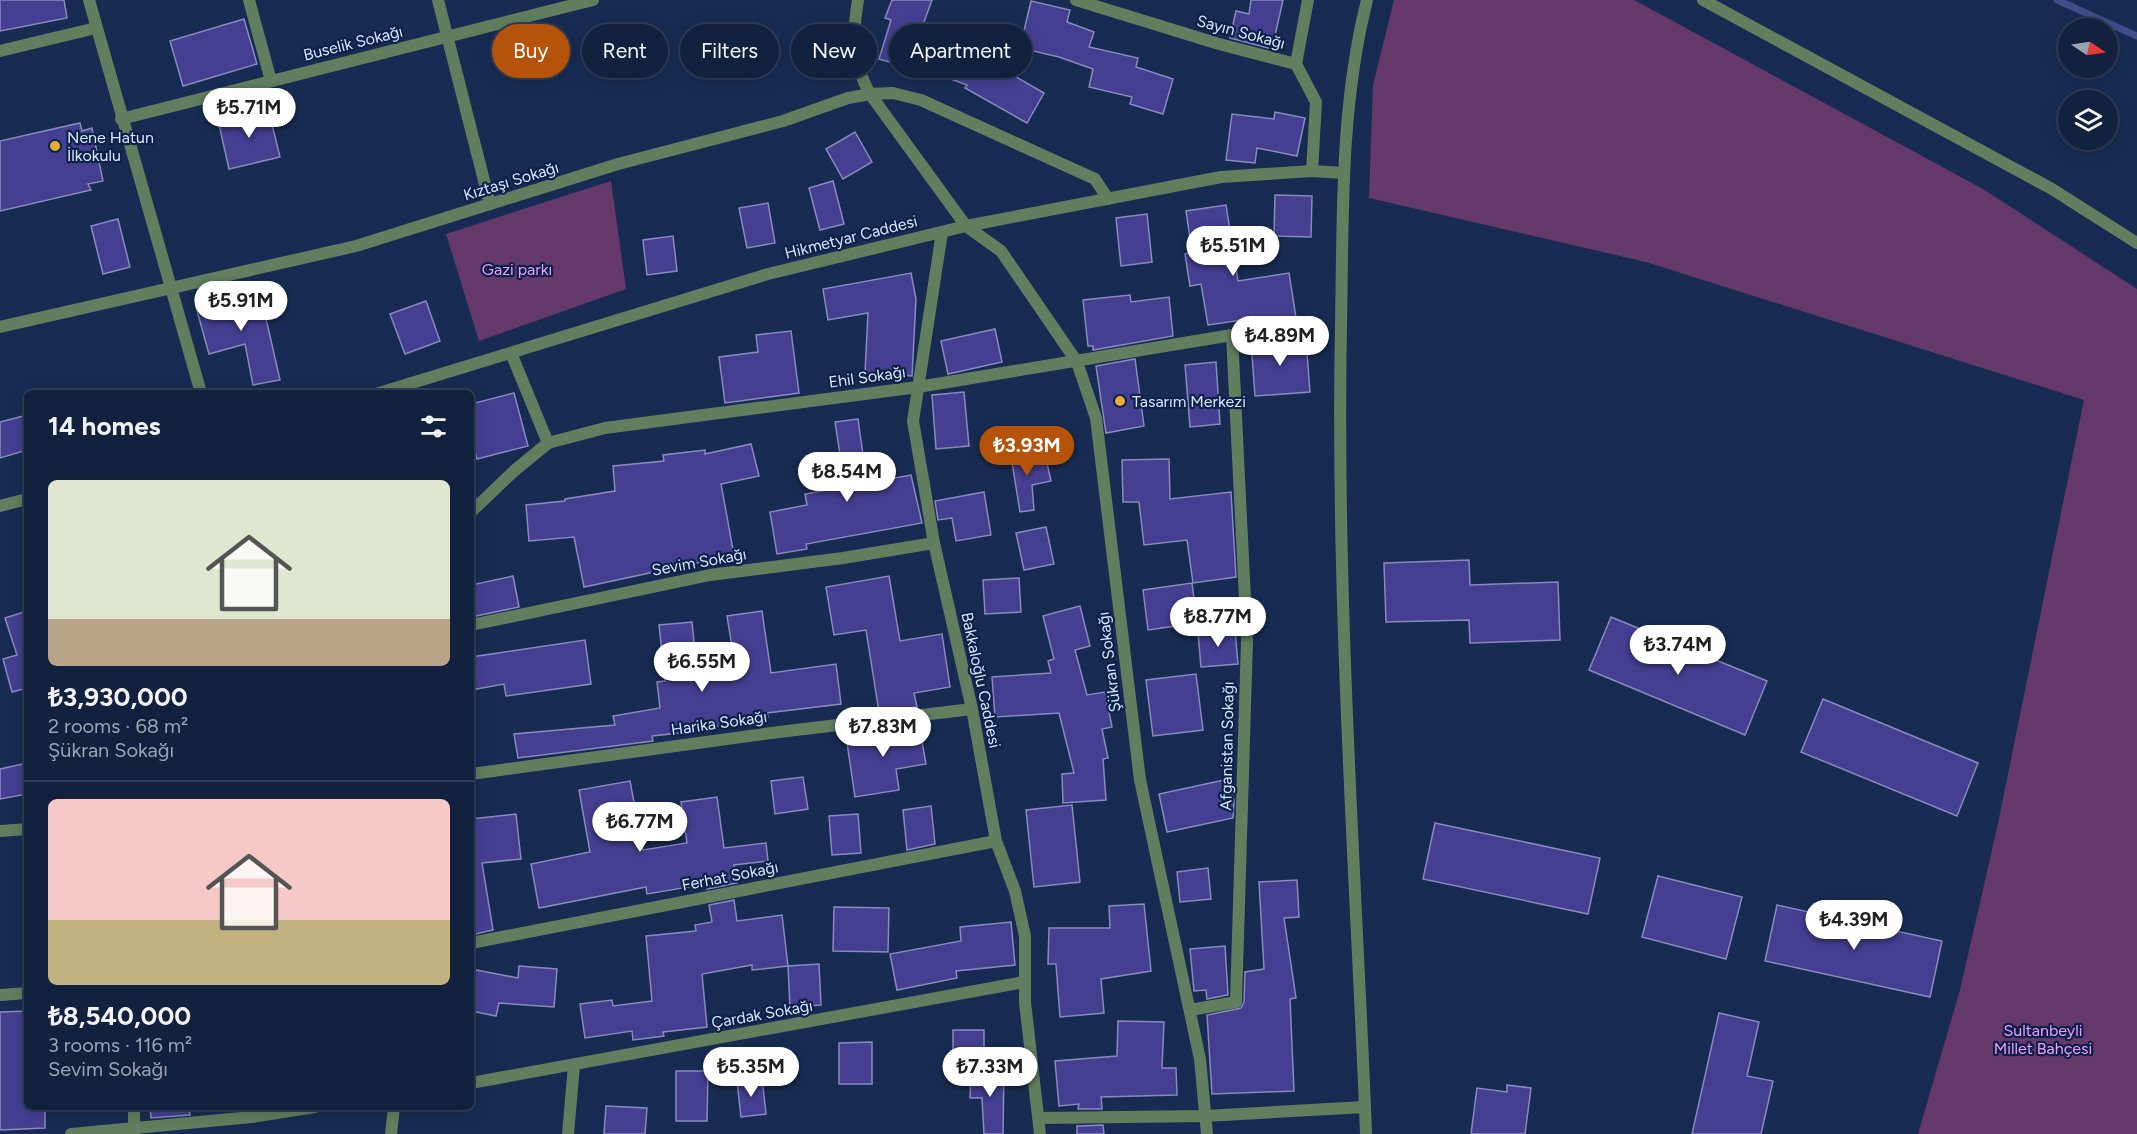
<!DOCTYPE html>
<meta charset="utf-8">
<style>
:root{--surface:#12213e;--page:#1b2945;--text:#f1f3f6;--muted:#9ca3b0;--line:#313e58;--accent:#b45309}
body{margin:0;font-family:Figtree,sans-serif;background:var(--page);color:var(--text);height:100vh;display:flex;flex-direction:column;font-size:22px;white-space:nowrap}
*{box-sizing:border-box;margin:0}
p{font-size:20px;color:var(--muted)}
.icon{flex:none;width:33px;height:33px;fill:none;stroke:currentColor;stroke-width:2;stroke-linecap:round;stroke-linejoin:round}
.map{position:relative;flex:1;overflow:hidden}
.panel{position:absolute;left:24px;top:390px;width:450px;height:720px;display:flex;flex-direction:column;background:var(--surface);border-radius:9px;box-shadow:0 3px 15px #0003,0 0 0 2px var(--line)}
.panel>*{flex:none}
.guide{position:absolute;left:492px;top:24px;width:570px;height:54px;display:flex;gap:12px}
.needle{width:39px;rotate:103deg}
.buttons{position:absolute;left:2058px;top:18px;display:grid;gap:12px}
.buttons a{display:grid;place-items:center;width:60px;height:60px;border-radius:50%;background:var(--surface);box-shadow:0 3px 15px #0003,0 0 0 2px var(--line);font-size:30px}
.price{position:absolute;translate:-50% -51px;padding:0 14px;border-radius:21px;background:#fff;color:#222;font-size:20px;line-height:39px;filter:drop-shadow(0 2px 3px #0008)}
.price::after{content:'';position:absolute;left:50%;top:36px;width:18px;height:14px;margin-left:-9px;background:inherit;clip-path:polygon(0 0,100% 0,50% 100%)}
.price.current{background:var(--accent);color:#fff}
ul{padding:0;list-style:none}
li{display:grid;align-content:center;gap:12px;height:318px;padding:0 24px}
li+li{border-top:2px solid var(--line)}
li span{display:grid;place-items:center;height:186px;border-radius:9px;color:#555}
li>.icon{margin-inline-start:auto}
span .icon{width:108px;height:108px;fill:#fffc;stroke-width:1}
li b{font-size:26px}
h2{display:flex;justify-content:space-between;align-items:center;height:72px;padding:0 24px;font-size:26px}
.tag{padding:0 21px;border-radius:27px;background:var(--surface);box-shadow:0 3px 15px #0003,0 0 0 2px var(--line);font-size:21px;line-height:54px}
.tag.current{background:var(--accent);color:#fff}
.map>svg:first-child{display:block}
.green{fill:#653a6b}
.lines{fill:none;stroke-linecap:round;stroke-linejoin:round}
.stream{stroke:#404e8a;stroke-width:7}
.building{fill:#453f92;stroke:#888abd;stroke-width:1.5}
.minor{stroke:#617e5e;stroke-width:12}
.poi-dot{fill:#e4ad35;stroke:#0e2148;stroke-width:2}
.labels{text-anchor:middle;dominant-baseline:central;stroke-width:4.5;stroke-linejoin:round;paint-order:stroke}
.street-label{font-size:16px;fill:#d7e5ff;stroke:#0e2148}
.poi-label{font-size:16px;fill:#d7e5ff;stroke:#0e2148;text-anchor:start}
.park-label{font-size:16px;fill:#f19bfd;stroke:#0e2148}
</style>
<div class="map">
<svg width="2137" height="1134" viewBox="0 0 2137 1134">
<rect width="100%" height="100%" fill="#182c53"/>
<g class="green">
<path d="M1394,0H1634L1983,189L2137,289V1134H1918L1960,990L1997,828L2084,400L1646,262L1369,198L1373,85Z"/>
<path d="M611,181L626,289L479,341L446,234Z"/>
</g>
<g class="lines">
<path class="stream" d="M2057,0L2137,36"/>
</g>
<g class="building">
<path d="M0,0H64L67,18L0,31Z"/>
<path d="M892,0H932L924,22L928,26L1044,93L1027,123L965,88L967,85L911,64L910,68L879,59L891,20L885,18Z"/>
<path d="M1251,0H1283L1272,49L1230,38L1236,11L1249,14Z"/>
<path d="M1031,1L1070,10L1067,22L1094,32L1089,47L1138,58L1136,67L1173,79L1163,114L1130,104L1132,97L1089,87L1093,69L1059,57L1020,48Z"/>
<path d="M244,19L257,64L183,86L170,41Z"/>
<path d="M268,108L280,157L229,169L218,120Z"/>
<path d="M1275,112L1305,118L1297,156L1257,148L1255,163L1226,160L1232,114L1274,119Z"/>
<path d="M80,123L82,131L92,128L103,181L88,184L91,190L0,211V141Z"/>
<path d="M855,132L872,162L843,179L826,149Z"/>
<path d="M833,181L844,224L820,230L809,188Z"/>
<path d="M1275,195L1312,196L1311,237L1274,236Z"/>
<path d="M768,203L775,243L747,248L739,208Z"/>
<path d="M1226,205L1238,281L1289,273L1297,324L1249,326V319L1208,325L1201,284L1190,286L1185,254L1192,252L1186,211Z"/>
<path d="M1147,214L1152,262L1121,266L1116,218Z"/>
<path d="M118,219L130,267L103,274L91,226Z"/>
<path d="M673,236L677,271L647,275L643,240Z"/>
<path d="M911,273L916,299L912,376L865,373L868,313L828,320L823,289Z"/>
<path d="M259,288L280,380L253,385L245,344L209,354L196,307Z"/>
<path d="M1130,295L1131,302L1169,297L1173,336L1093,350V346H1088L1083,300Z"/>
<path d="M426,301L440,341L405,354L390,314Z"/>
<path d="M995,329L1002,362L948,374L941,341Z"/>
<path d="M791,331L799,393L725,403L719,357L758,352L756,335Z"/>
<path d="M1299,338L1306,339L1310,392L1255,396L1251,342Z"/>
<path d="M1135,359L1144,426L1106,433L1096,366Z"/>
<path d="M1216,362L1220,424L1190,427L1185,365Z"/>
<path d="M964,392L969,446L936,449L932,395Z"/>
<path d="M514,393L528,446L477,459L471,436V404Z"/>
<path d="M27,415V450L0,458V422Z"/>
<path d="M858,419L867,483L911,475L922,523L806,544L807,549L777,554L770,512L807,505L805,494L845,487L835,422Z"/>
<path d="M751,444L759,476L721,484L734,555L584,587L574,537L529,541L526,505L565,501V499L615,491L613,466L664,461L663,455L705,450V454Z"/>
<path d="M1028,447L1029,463H1047L1051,481L1032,485L1034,510L1020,512L1010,450Z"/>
<path d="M1169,459L1170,499L1231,492L1236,577L1193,583L1187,540L1144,545L1139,502H1123L1122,460Z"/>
<path d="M984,492L991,535L956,541L952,518L938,520L935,501Z"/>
<path d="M1046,527L1054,564L1024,570L1016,533Z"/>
<path d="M1469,560L1470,585L1558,582L1560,640L1470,643L1469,620L1386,622L1384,563Z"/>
<path d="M513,576L519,607L471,617V585Z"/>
<path d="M889,576L900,641L942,634L950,687L914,693L917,707L879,712L866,630L834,635L826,587Z"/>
<path d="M1019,578L1021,612L985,614L983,580Z"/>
<path d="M1192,583L1197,623L1148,630L1143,590Z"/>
<path d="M1080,606L1090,646L1075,650L1087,695L1105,692L1112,727L1102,729L1108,758L1103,759L1106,800L1063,803L1062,774L1074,773L1059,713L995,717L992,677L1051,673L1048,661L1054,659L1043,616Z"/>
<path d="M27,611V688L12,692L3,659L17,655L5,618Z"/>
<path d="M762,611L771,673L836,664L841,704L767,713L768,717L707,728L708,730L652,736L653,741L518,758L514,734L615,725L613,716L660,708L657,682L665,681L659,625L692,622L697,672L735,665L727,616Z"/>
<path d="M1611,617L1767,681L1745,735L1589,670Z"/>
<path d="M1235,630L1238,664L1201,667L1198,633Z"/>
<path d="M585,640L591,684L506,696L504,684L471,690V657Z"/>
<path d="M1196,674L1203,730L1153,736L1146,680Z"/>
<path d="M1823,699L1978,763L1957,816L1801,752Z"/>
<path d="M919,724L926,764L896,769L899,790L855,797L846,736Z"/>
<path d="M27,763V794L0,799V769Z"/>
<path d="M803,777L808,809L775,814L771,781Z"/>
<path d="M1229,779L1234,801L1233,818L1167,832L1159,794Z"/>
<path d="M630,781L643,850L687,843L681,802L717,797L724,848L766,843L768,861L734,865L737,883L707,889L706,884L647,894L646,887L539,908L531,864L590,852L579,790Z"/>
<path d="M1072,805L1080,882L1034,887L1026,810Z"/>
<path d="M931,806L935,844L907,850L903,810Z"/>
<path d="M516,814L521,859L482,863L493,930L471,935V819Z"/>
<path d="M858,814L861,853L832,855L829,816Z"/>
<path d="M1435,823L1600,858L1588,914L1423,879Z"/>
<path d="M1208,868L1211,899L1180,902L1177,872Z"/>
<path d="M1658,876L1742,897L1726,959L1642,937Z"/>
<path d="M1297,880L1299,917L1284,918L1296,998L1290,999L1294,1091L1212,1094L1207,1015L1241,1008L1244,1002L1245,972L1264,969L1259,882Z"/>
<path d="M734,900L737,921L782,915L788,966L752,970V965L702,974L707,1027L663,1032L664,1036L633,1040L632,1031L585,1038L580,1004L612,1000L613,1006L652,1001L646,936L696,931L695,925L712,922L709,905Z"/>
<path d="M1144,904L1151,971L1101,979L1104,1013L1060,1017L1056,964H1048L1049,928H1110L1109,906Z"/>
<path d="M1777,905L1942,941L1930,997L1765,961Z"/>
<path d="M834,907L889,908L888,952L833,951Z"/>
<path d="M1011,922L1015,965L956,971L957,978L897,990L890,954L961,941L960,927Z"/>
<path d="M1225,946L1228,995L1207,999L1206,990L1194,991L1190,949Z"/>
<path d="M819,964L821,1005L790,1007L788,966Z"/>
<path d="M519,966L557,969L554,1007L499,1003L496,1016L471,1011V969L518,978Z"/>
<path d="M27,1011V1107H45V1128L0,1130V1012Z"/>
<path d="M1719,1013L1759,1022L1747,1076L1773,1081L1761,1134H1692Z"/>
<path d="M1118,1021L1164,1022L1162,1068H1176L1177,1095L1101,1097L1102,1109H1078L1079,1104L1059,1106L1055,1061L1117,1056Z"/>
<rect x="953" y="1030" width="31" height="26"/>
<path d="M872,1042V1084H839V1043Z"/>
<path d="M971,1070H1004L1003,1134H984L982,1098H970Z"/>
<path d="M676,1071H708L707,1121H676Z"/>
<path d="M762,1078L766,1114L741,1117L737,1081Z"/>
<path d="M1507,1085L1531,1088L1525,1134H1471L1477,1088L1507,1092Z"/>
<path d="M606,1106L647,1108L645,1134H604Z"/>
<path d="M150,1107H189L190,1115L151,1118Z"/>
<path d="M1103,1125L1104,1134H1077V1126Z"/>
</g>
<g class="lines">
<g class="minor">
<path d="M89,0L201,393"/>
<path d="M249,0L271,81"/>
<path d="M438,0L490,204"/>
<path d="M858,0C852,38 851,59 870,94L893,93L921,100L1095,179L1108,199"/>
<path d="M1076,0L1219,44L1296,64"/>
<path d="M1308,0L1296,64L1316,102L1312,171"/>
<path d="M1703,0L2052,189L2137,243"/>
<path d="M0,51L96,28"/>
<path d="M121,119L593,0"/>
<path d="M942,232L913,421L934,543L972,709L996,841L1015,891L1025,936V1002L1040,1134"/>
<path d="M0,327L356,246L618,164L783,121L848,98L870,94L966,226L1001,251L1077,362L1096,418L1140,780L1200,1059L1207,1134"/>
<path d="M511,353L548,443"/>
<path d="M379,393L768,274L966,226L1221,177L1312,171L1344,173"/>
<path d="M0,506L27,499"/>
<path d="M471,512L514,471L548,443L605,428L918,387L1232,335L1294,332"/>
<path d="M471,625L710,575L843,558L934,543"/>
<path d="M471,774L779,732L972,709"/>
<path d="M0,831L27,829"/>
<path d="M471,943L996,841"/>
<path d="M0,995L27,993"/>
<path d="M1190,1010L1236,1002L1247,640L1232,335"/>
<path d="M471,1083L1024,982"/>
<path d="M1365,1107C1354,848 1336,587 1341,327C1343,217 1340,107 1367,0"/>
<path d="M1039,1118L1205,1116L1365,1107L1366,1134"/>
<path d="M71,1134L252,1117L315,1107"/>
<path d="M134,1134V1107"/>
<path d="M391,1134L394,1107"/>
<path d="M568,1134L574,1065"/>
</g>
</g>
<g class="poi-dot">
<circle cx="55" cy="146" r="6"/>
<circle cx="1120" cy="401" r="6"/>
</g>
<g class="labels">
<g class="street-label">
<text transform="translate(1241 32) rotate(15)">Sayın Sokağı</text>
<text transform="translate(353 43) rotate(-14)">Buselik Sokağı</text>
<text transform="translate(511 181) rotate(-17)">Kıztaşı Sokağı</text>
<text transform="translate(851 237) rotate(-14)">Hikmetyar Caddesi</text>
<text transform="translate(867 377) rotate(-8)">Ehil Sokağı</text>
<text transform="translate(699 562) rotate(-10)">Sevim Sokağı</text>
<text transform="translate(1109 662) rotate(-97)">Şükran Sokağı</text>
<text transform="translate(981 680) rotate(78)">Bakkaloğlu Caddesi</text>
<text transform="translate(719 723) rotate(-8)">Harika Sokağı</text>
<text transform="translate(1227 746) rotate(-89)">Afganistan Sokağı</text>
<text transform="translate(730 876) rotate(-11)">Ferhat Sokağı</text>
<text transform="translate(762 1014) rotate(-10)">Çardak Sokağı</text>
</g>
<g class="poi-label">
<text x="67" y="137">Nene Hatun<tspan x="67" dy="18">İlkokulu</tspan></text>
<text x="1132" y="401">Tasarım Merkezi</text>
</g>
<g class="park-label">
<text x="517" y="269">Gazi parkı</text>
<text x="2043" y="1030">Sultanbeyli<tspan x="2043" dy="18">Millet Bahçesi</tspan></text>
</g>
</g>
</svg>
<div class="buttons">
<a><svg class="needle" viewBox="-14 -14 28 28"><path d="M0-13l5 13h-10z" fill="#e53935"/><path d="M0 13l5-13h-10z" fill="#9ca3b0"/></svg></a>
<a><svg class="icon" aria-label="layers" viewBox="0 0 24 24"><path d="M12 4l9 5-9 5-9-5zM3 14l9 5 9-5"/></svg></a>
</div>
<b class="price" style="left:249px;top:139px">₺5.71M</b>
<b class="price" style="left:1233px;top:277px">₺5.51M</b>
<b class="price" style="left:241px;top:332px">₺5.91M</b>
<b class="price" style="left:1280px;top:367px">₺4.89M</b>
<b class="price current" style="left:1027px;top:477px">₺3.93M</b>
<b class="price" style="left:847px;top:503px">₺8.54M</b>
<b class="price" style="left:1218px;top:648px">₺8.77M</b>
<b class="price" style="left:1678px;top:676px">₺3.74M</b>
<b class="price" style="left:702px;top:693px">₺6.55M</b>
<b class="price" style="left:883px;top:758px">₺7.83M</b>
<b class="price" style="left:640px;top:853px">₺6.77M</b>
<b class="price" style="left:1854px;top:951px">₺4.39M</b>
<b class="price" style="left:751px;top:1098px">₺5.35M</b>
<b class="price" style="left:990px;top:1098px">₺7.33M</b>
<div class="guide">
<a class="tag current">Buy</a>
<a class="tag">Rent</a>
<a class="tag">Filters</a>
<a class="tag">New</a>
<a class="tag">Apartment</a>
</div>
<section class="panel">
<h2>14 homes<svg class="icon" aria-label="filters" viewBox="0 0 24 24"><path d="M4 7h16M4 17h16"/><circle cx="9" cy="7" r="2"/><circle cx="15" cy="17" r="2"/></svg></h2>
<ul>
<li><span style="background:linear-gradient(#dfe7d0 75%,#b9a48a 0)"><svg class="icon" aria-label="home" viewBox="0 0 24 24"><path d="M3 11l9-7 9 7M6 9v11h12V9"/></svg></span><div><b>₺3,930,000</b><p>2 rooms · 68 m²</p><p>Şükran Sokağı</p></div></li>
<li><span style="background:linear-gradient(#f6c9c9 65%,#c2b280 0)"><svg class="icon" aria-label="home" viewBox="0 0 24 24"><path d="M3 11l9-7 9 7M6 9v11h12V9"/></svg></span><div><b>₺8,540,000</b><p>3 rooms · 116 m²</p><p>Sevim Sokağı</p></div></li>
</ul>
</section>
</div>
